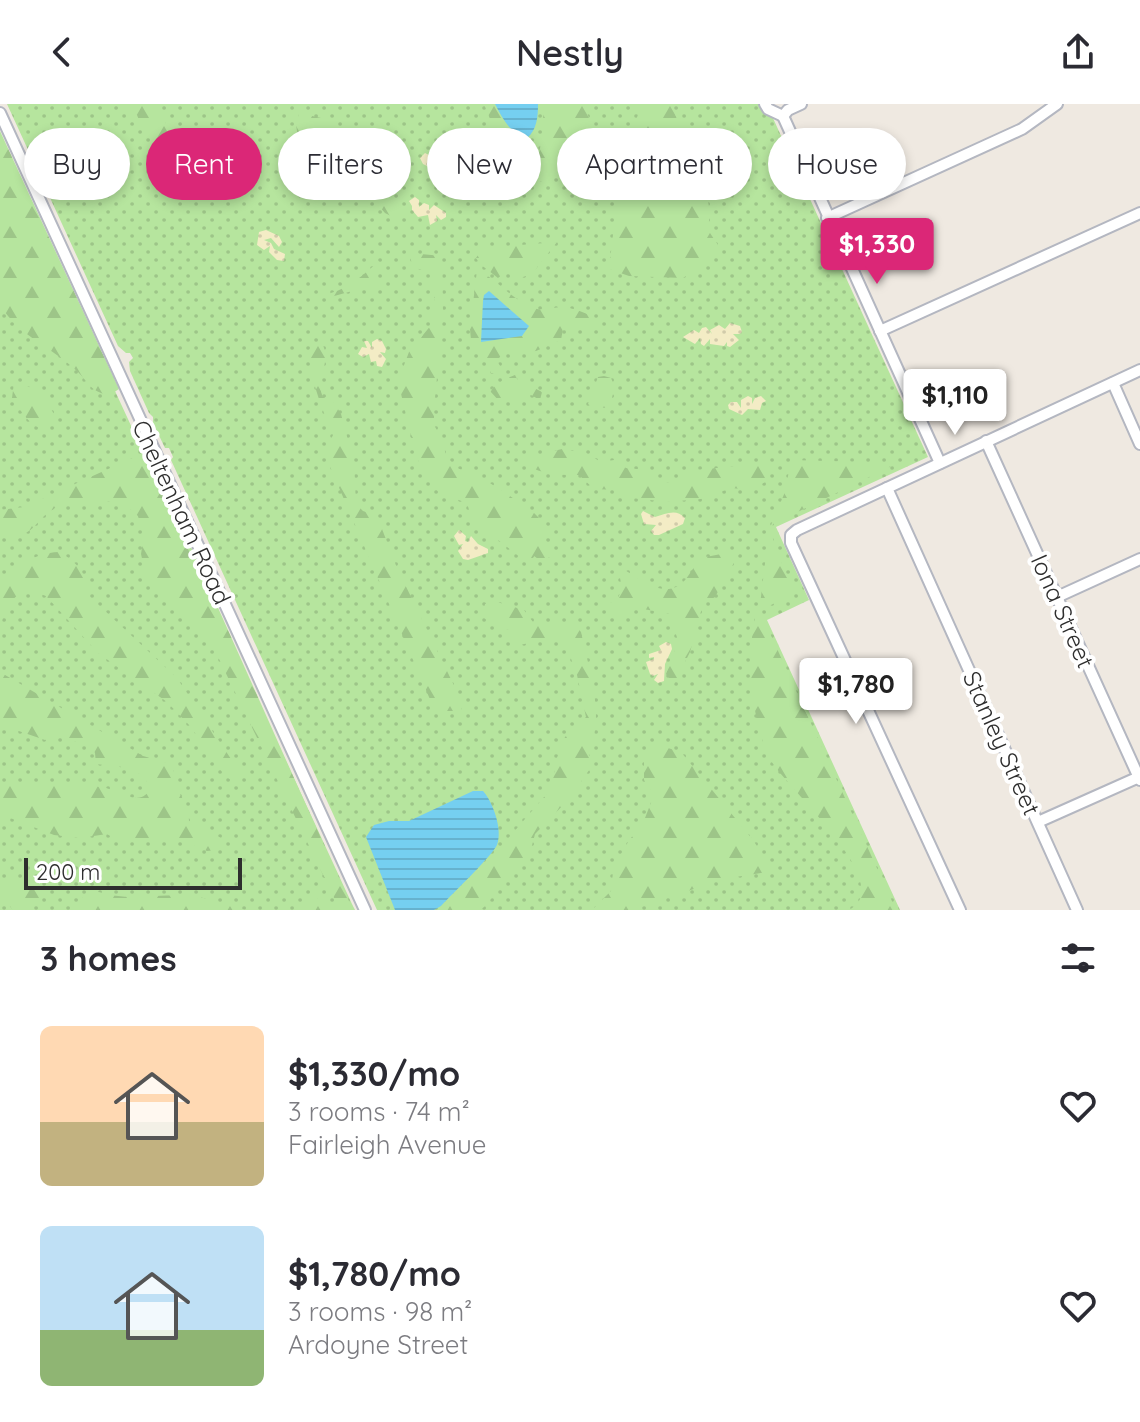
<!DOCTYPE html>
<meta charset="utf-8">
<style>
:root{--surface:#fff;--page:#f2f2f3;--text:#2b2b33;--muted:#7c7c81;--accent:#db2777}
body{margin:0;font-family:Quicksand,sans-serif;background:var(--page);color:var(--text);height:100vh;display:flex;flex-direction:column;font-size:30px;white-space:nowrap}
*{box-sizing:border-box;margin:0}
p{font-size:26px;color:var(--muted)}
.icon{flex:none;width:44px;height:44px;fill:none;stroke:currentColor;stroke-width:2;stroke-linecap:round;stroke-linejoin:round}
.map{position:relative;height:806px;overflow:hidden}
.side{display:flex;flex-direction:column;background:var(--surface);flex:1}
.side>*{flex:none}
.banner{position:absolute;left:24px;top:24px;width:1092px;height:72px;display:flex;gap:16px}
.scale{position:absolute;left:24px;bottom:20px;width:218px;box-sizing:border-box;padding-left:8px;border:4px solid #2e2e2e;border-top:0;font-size:22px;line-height:28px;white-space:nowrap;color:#2e2e2e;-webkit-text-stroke:6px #fff;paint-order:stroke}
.price{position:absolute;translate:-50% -68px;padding:0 18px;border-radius:8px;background:#fff;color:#222;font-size:26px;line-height:52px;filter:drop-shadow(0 2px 4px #0008)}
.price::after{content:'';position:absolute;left:50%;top:48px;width:24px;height:18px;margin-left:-12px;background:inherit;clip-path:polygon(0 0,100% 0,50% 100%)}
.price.selected{background:var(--accent);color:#fff}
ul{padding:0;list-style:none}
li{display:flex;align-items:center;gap:24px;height:200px;padding:0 40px}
li span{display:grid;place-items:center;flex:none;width:224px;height:160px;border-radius:12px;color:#555}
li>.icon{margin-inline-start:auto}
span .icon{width:96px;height:96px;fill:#fffc;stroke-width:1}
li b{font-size:34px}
h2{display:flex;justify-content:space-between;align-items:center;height:96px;padding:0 40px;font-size:34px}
.pill{padding:0 28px;border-radius:36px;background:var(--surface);box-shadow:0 4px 12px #0003;font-size:28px;line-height:72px}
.pill.selected{background:var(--accent);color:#fff}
header{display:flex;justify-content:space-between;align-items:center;height:104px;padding:0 40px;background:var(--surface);font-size:36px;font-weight:600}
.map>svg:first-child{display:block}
.grass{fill:url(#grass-dots)}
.forest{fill:url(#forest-firs)}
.sand{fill:url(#sand-dots)}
.water{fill:url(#water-rules)}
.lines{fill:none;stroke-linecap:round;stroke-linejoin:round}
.minor-casing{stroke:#b4b7c1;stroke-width:14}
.minor{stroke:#fff;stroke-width:10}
.labels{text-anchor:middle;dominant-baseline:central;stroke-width:8;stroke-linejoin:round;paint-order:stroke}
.street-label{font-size:24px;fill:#2e2e2e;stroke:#fff}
</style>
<header><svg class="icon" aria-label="back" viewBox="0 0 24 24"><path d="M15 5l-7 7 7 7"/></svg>Nestly<svg class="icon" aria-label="share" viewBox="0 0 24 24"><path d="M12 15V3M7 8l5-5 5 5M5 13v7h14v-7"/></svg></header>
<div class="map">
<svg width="1140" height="806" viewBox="0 0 1140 806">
<defs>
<pattern id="grass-dots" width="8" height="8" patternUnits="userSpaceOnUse" patternTransform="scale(2)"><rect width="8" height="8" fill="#b6e59e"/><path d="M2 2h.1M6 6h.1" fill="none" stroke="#9dc588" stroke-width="1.8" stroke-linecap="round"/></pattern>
<pattern id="forest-firs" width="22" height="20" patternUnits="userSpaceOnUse" patternTransform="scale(2)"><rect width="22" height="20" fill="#b6e59e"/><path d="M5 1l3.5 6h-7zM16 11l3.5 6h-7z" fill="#9dc588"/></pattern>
<pattern id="sand-dots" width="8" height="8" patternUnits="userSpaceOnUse" patternTransform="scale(2)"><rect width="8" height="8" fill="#f3ecc5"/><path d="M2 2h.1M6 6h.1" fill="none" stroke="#d1cbaa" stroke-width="1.8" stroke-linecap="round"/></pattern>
<pattern id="water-rules" width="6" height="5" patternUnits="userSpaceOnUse" patternTransform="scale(2)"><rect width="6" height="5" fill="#75cff0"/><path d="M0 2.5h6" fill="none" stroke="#66b2ce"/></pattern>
</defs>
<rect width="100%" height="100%" fill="#efe9e1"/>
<g class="grass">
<path d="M7,0H761L765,9L772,12L928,353L776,423L809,496L767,516L900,806H377L171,356L173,353L169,344H165L153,319V313L149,309L130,267L129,258L133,254L130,249H126L118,242Z"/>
<path d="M0,38L352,800L355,806H0Z"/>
</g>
<g class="forest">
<path d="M121,0H159V7L179,43L174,47L160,45L150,34H146L137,11L121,5Z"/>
<path d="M484,0H495C501,11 513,21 517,33C524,50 526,75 521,92L509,73L507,57Z"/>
<path d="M544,0H584L590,17C580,38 557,76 533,80L542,34Z"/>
<path d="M642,0H671L677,15L689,30L677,43L693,51L690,65L703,71L710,108L708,126L718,141L715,153L683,174L629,172L609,165L622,54Z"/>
<path d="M299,9L321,14L365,46C368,82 381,87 404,112L399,116L385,109L355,74L345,73L340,59L325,60L318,54L313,33H298L296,21Z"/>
<path d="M0,27L119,285C113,289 109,292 101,289C90,285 86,276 78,268C52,243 20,233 0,201Z"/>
<path d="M557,138L532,170L520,174L505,163L503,170L498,174L480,160L476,154L483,144Z"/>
<path d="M410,149L442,152L443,211L434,304V321L443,337L446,352L457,364L480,373L501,386L532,407L548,423L541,432L550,441V453L541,457L534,452L529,460L472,416L467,399L439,389L416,353L398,277L409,248L432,220L435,187L432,169L412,163Z"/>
<path d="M379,157L374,175L376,184H363L327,194L331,189C351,183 363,171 379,157Z"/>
<path d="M477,166C499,176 513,198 537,205C546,207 553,203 562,203C573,204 584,208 593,213L595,222L563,225L561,236L536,247L502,250L497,257L502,265L497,270L491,269L481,247L471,236L470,225Z"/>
<path d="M322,240C333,257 314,275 323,293L331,294L341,310L354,359L356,400L363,407L377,412L397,464L463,600L461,607H435L328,358V341L333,331C325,313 303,258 311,241Z"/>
<path d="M515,271L517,275L542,288L540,296L531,291L500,298L490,287C498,279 504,275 515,271Z"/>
<path d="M604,272L611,274L615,283L609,304L592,303L588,300L598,273Z"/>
<path d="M14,279C35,281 44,292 54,310L47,325C30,325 21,306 12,294Z"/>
<path d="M562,345L586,349L601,358L614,356L626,364L648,366L661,379L680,377L688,367L774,358L767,377L751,386L731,384L701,395L667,398L625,393L619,386L594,385L579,371C559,371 538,371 522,357L537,351Z"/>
<path d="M148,347L353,806H296L301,802L306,790L315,792L329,805L337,800L207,530L156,486L145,468L141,450L144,431L138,412L119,395C112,396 106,399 99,399C84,400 69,395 55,404C31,418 35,437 0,430V406L24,403Z"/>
<path d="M791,356L898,359L773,420L771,429L793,490L765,504L760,501L769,426L785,388Z"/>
<path d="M741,446L715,493L703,500L690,548L674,580L666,570L678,537L670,510L633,503L624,512L612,509L604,501L617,496L622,485L619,468L623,465C642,476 667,498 686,475C691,468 695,461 701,454Z"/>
<path d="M59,448C78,458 87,471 90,493L177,574L239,667L242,677H233L225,672L190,622L167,598L98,549L46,492L26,485C8,497 3,507 0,528V479C19,462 33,449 59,448Z"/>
<path d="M497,498L524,506L536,522L573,519L581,528C589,567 606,612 588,649L594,659L569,695L535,730L530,749L484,803L480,806H446L551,685L557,654L565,633L586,613L577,571L566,541L555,534L514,542L509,526L497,524L483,513L485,500Z"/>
<path d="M758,503L896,806H849C900,780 781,680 769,653C750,612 745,545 758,503Z"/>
<path d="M0,568L143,652L168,659L177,672L174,677C179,694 189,697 189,717L221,734L222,742L217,746L207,747L186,738H120L107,730L80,734L54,731L0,710V680C35,684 71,676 106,684C122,688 138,703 150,686C145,662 117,663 96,660L95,649L89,638H76L59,631L45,636L13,625L0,618Z"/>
<path d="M658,641L681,648L753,736L773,767L723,775L632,806H592L611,787L613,768L624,744L645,714L654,691L644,676V650Z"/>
<path d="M12,774L40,780L47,788L28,806H13L6,798L0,797V775Z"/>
<path d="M99,788C128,798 161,789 192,792C210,794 228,803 246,806H78V798L88,789Z"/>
</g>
<g class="sand">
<path d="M425,49L445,59L462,57L461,66H454L456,74L450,76L446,72L449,65L442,72L439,71L435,66L436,60L431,64L423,60L420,54Z"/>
<path d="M415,93L419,96V103L424,99L429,101V106L434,101L446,109V113L441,116L436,111L437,117L430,121L428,111L418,113L412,106V102L409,97Z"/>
<path d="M266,126L279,132L282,138L279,143L271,134L264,136L271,139L274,145L285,150L284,157L277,156L269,148L270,142L264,146L257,141L259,128Z"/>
<path d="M730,219L740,222L742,228L740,230H733L739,236L730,243L727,242V238L724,242L710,240V235L704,242L701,240L700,234L695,240L683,233L694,226L699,229L702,224L706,223L712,230L710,226L719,221L725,225Z"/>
<path d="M377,235L382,237L386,245L385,249L380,248L386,255L382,263L377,262L376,257L371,258L369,250L363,253L358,250L362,243L367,244L364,237H368L372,244V238Z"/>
<path d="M748,292L752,294V300L755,294L761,292L766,297L762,299L760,306L748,305L742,311L729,305L728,301L731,298H737L741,304V296Z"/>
<path d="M643,407L655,413C666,410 676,404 685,414L683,420L659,431H654L651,427L656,421L644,420L641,410Z"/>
<path d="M459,426L466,432L465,437L468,438L471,432L478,440L488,445V449L468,456L463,455L458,447L463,440L459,441L454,432Z"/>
<path d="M666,538L671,540L672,545L665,560L664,577L658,579L654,576L658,570L653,572L650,570L646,558L654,555V553L649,554V550L661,546L659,542Z"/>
</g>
<g class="water">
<path d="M495,0H538C538,12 537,26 527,34C511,32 502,13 495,0Z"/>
<path d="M489,187L529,222L522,232L481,238L483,197L484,191Z"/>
<path d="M473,687H483C493,698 503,726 497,741C492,752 452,790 441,802L434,806H395L366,733L374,721L389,717H409Z"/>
</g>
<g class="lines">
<g class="minor-casing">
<g id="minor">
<path d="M765,0L768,5L783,12"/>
<path d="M0,9L365,806"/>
<path d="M783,12L940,359"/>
<path d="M783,12L788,6L801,0"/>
<path d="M827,114L1022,25L1057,0"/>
<path d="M880,227L1140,109"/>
<path d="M1113,279L1140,340"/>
<path d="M986,337L1140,676"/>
<path d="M887,384L1077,806"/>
<path d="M1057,493L1140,455"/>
<path d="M1038,718L1139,673"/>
<path d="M960,806L791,439V431L797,426L1140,266"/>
</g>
</g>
<use href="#minor" class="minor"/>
</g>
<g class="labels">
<g class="street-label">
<text transform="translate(182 408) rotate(65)">Cheltenham Road</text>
<text transform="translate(1063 507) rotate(66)">Iona Street</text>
<text transform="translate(1002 639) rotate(66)">Stanley Street</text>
</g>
</g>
</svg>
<div class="scale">200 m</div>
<b class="price selected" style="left:877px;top:182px">$1,330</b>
<b class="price" style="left:955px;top:333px">$1,110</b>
<b class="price" style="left:856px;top:622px">$1,780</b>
<div class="banner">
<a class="pill">Buy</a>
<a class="pill selected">Rent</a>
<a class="pill">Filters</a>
<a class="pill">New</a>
<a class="pill">Apartment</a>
<a class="pill">House</a>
</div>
</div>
<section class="side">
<h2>3 homes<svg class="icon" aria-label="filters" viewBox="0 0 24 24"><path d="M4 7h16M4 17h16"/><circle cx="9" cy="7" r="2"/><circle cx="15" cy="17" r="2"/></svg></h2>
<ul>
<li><span style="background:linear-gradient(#ffd9b3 60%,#c2b280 0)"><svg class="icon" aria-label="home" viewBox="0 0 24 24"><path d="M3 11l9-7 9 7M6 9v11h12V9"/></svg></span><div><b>$1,330/mo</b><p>3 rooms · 74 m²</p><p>Fairleigh Avenue</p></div><svg class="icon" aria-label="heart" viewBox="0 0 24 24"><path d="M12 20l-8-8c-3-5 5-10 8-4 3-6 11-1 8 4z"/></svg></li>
<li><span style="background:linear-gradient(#bfe0f5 65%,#8fb573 0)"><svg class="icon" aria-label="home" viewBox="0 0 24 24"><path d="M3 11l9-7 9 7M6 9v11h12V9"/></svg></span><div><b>$1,780/mo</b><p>3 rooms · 98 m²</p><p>Ardoyne Street</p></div><svg class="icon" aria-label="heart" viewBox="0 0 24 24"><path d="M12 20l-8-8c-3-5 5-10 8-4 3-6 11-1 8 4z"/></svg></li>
</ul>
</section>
